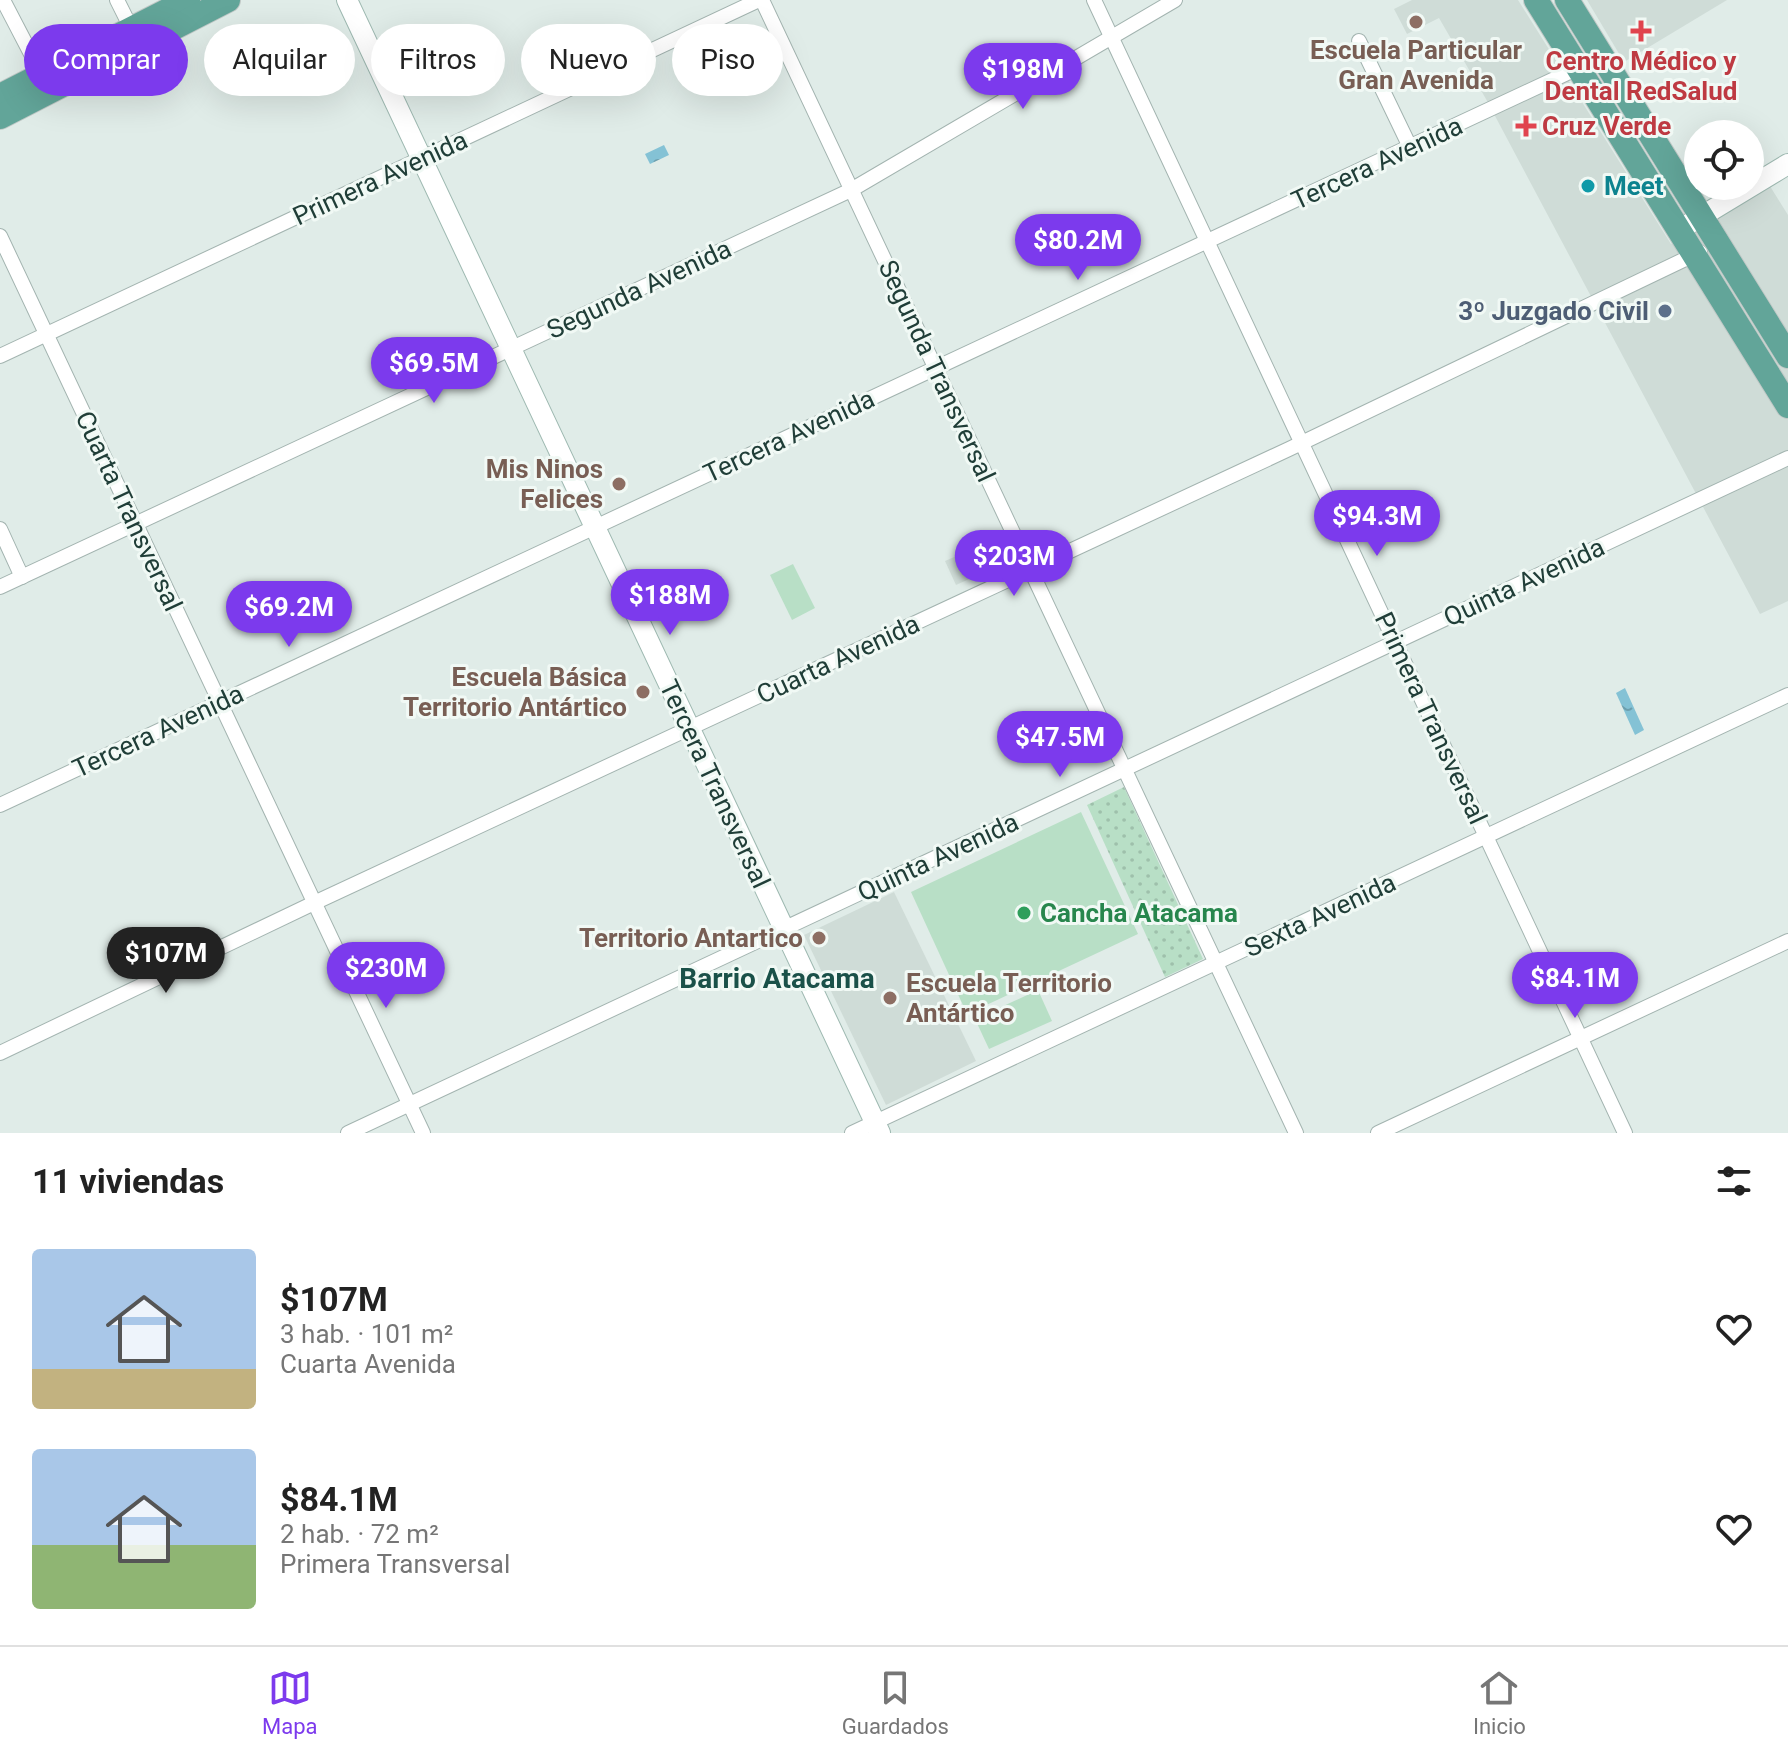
<!DOCTYPE html>
<html lang="es">
<meta charset="utf-8">
<style>
:root{--surface:#fff;--page:#f2f2f2;--text:#222;--muted:#767676;--line:#e0e0e0;--accent:#7c3aed}
body{margin:0;font-family:Roboto,sans-serif;background:var(--page);color:var(--text);height:100vh;display:flex;flex-direction:column;font-size:30px;white-space:nowrap}
*{box-sizing:border-box;margin:0}
p{font-size:26px;color:var(--muted)}
.icon{flex:none;width:44px;height:44px;fill:none;stroke:currentColor;stroke-width:2;stroke-linecap:round;stroke-linejoin:round}
.map{position:relative;height:1133px;overflow:hidden}
.drawer{display:flex;flex-direction:column;background:var(--surface);flex:1}
.drawer>*{flex:none}
.banner{position:absolute;left:24px;top:24px;width:800px;height:72px;display:flex;gap:16px}
.tools{position:absolute;left:1684px;top:120px;display:grid;gap:16px}
.tools a{display:grid;place-items:center;width:80px;height:80px;border-radius:50%;background:var(--surface);box-shadow:0 8px 32px #0002;font-size:40px}
.price{position:absolute;translate:-50% -68px;padding:0 18px;border-radius:28px;background:var(--accent);color:#fff;font-size:26px;line-height:52px;filter:drop-shadow(0 2px 4px #0008)}
.price::after{content:'';position:absolute;left:50%;top:48px;width:24px;height:18px;margin-left:-12px;background:inherit;clip-path:polygon(0 0,100% 0,50% 100%)}
.price.on{background:#222;color:#fff}
ul{padding:0;list-style:none}
li{display:flex;align-items:center;gap:24px;height:200px;padding:0 32px}
li span{display:grid;place-items:center;flex:none;width:224px;height:160px;border-radius:8px;color:#555}
li>.icon{margin-inline-start:auto}
span .icon{width:96px;height:96px;fill:#fffc;stroke-width:1}
li b{font-size:34px}
h2{display:flex;justify-content:space-between;align-items:center;height:96px;padding:0 32px;font-size:34px}
.tag{padding:0 28px;border-radius:36px;background:var(--surface);box-shadow:0 8px 32px #0002;font-size:28px;line-height:72px}
.tag.on{background:var(--accent);color:#fff}
.menu{display:flex;justify-content:space-around;align-items:center;height:112px;border-top:2px solid var(--line);background:var(--surface);font-size:22px;color:var(--muted)}
.menu a{display:grid;justify-items:center;gap:4px}
.menu .on{color:var(--accent)}
.map>svg:first-child{display:block}
.built{fill:#cfdcd7}
.grass{fill:#b8dfc6}
.park{fill:url(#park-dots)}
.water{fill:url(#water-ripples)}
.lines{fill:none;stroke-linecap:round;stroke-linejoin:round}
.street-casing{stroke:#a3b4b0;stroke-width:16}
.secondary-casing{stroke:#9eb9b1;stroke-width:22}
.primary-casing{stroke:#c1c9c7;stroke-width:26}
.street{stroke:#fff;stroke-width:14}
.secondary{stroke:#fff;stroke-width:20}
.primary{stroke:#62a599;stroke-width:24}
.education-dot{fill:#8d6e63;stroke:#f1f9f5;stroke-width:3}
.health-dot{fill:#e0444e;stroke:#f1f9f5;stroke-width:3}
.culture-dot{fill:#0f9aa8;stroke:#f1f9f5;stroke-width:3}
.service-dot{fill:#5c6f8a;stroke:#f1f9f5;stroke-width:3}
.leisure-dot{fill:#2e9e5b;stroke:#f1f9f5;stroke-width:3}
.labels{text-anchor:middle;dominant-baseline:central;stroke-width:6;stroke-linejoin:round;paint-order:stroke}
.education-label{font-size:26px;font-weight:bold;fill:#785e54;stroke:#f1f9f5;text-anchor:end}
.health-label{font-size:26px;font-weight:bold;fill:#be3a42;stroke:#f1f9f5}
.street-label{font-size:26px;fill:#203e38;stroke:#f1f9f5}
.culture-label{font-size:26px;font-weight:bold;fill:#0d838f;stroke:#f1f9f5;text-anchor:start}
.service-label{font-size:26px;font-weight:bold;fill:#4e5e75;stroke:#f1f9f5;text-anchor:end}
.leisure-label{font-size:26px;font-weight:bold;fill:#27864d;stroke:#f1f9f5;text-anchor:start}
.neighbourhood-label{font-size:28px;font-weight:bold;fill:#1a5149;stroke:#f1f9f5}
</style>
<div class="map">
<svg width="1788" height="1133" viewBox="0 0 1788 1133">
<defs>
<pattern id="park-dots" width="8" height="8" patternUnits="userSpaceOnUse" patternTransform="scale(2)"><rect width="8" height="8" fill="#b8dfc6"/><path d="M2 2h.1M6 6h.1" fill="none" stroke="#9ec0ab" stroke-width="1.8" stroke-linecap="round"/></pattern>
<pattern id="water-ripples" width="26" height="14" patternUnits="userSpaceOnUse" patternTransform="scale(2)"><rect width="26" height="14" fill="#84c2d5"/><path d="M2 4q2-2 4 0t4 0M15 11q2-2 4 0t4 0" fill="none" stroke="#6c9fae"/></pattern>
</defs>
<rect width="100%" height="100%" fill="#e0ece8"/>
<g class="built">
<path d="M1412,0H1518L1671,244L1768,183L1788,215V601L1760,614L1486,99L1439,18L1407,34L1394,9Z"/>
<path d="M1587,0H1727L1624,62Z"/>
<path d="M968,551L978,575L956,585L945,561Z"/>
<path d="M894,892L976,1061L886,1105L804,935Z"/>
</g>
<g class="grass">
<path d="M793,564L815,608L792,620L770,575Z"/>
<path d="M1081,812L1138,934L967,1014L911,892Z"/>
<path d="M1038,990L1052,1021L989,1049L975,1019Z"/>
</g>
<path class="park" d="M1124,787L1203,959L1165,977L1087,805Z"/>
<g class="water">
<path d="M664,145L669,155L650,164L645,154Z"/>
<path d="M1625,688L1644,730L1635,735L1616,693Z"/>
</g>
<g class="lines">
<g class="street-casing">
<g id="street">
<path d="M3,0L42,75"/>
<path d="M117,0L126,18"/>
<path d="M762,0L1296,1133"/>
<path d="M1094,0L1625,1133"/>
<path d="M1359,41L1410,147"/>
<path d="M0,236L423,1133"/>
<path d="M0,356L759,0"/>
<path d="M0,529L22,577"/>
<path d="M0,587L851,190L1175,0"/>
<path d="M0,805L1578,68"/>
<path d="M0,1053L314,903L1289,449L1700,252"/>
<path d="M348,1133L1788,458"/>
<path d="M852,1133L1788,695"/>
<path d="M1378,1133L1788,941"/>
</g>
</g>
<g class="secondary-casing">
<g id="secondary">
<path d="M347,0L880,1133"/>
<path d="M1679,230L1788,164"/>
</g>
</g>
<g class="primary-casing">
<g id="primary">
<path d="M1536,0L1788,406"/>
<path d="M1567,0L1788,356"/>
<path d="M0,96L188,0"/>
<path d="M0,117L228,0"/>
</g>
</g>
<use href="#street" class="street"/>
<use href="#secondary" class="secondary"/>
<use href="#primary" class="primary"/>
</g>
<g class="education-dot">
<circle cx="1416" cy="22" r="8"/>
<circle cx="619" cy="484" r="8"/>
<circle cx="643" cy="692" r="8"/>
<circle cx="819" cy="938" r="8"/>
<circle cx="890" cy="998" r="8"/>
</g>
<g class="health-dot">
<path d="M1637 19h8v8h8v8h-8v8h-8v-8h-8v-8h8z"/>
<path d="M1522 114h8v8h8v8h-8v8h-8v-8h-8v-8h8z"/>
</g>
<circle class="culture-dot" cx="1588" cy="186" r="8"/>
<circle class="service-dot" cx="1665" cy="311" r="8"/>
<circle class="leisure-dot" cx="1024" cy="913" r="8"/>
<g class="labels">
<g class="education-label">
<text x="1416" y="50" text-anchor="middle">Escuela Particular<tspan x="1416" dy="30">Gran Avenida</tspan></text>
<text x="603" y="469">Mis Ninos<tspan x="603" dy="30">Felices</tspan></text>
<text x="627" y="677">Escuela Básica<tspan x="627" dy="30">Territorio Antártico</tspan></text>
<text x="803" y="938">Territorio Antartico</text>
<text x="906" y="983" text-anchor="start">Escuela Territorio<tspan x="906" dy="30">Antártico</tspan></text>
</g>
<g class="health-label">
<text x="1641" y="61">Centro Médico y<tspan x="1641" dy="30">Dental RedSalud</tspan></text>
<text x="1542" y="126" text-anchor="start">Cruz Verde</text>
</g>
<g class="street-label">
<text transform="translate(1377 163) rotate(-25)">Tercera Avenida</text>
<text transform="translate(380 178) rotate(-25)">Primera Avenida</text>
<text transform="translate(639 289) rotate(-25)">Segunda Avenida</text>
<text transform="translate(937 371) rotate(65)">Segunda Transversal</text>
<text transform="translate(789 436) rotate(-25)">Tercera Avenida</text>
<text transform="translate(129 511) rotate(65)">Cuarta Transversal</text>
<text transform="translate(1524 582) rotate(-25)">Quinta Avenida</text>
<text transform="translate(838 659) rotate(-25)">Cuarta Avenida</text>
<text transform="translate(1431 718) rotate(65)">Primera Transversal</text>
<text transform="translate(158 731) rotate(-25)">Tercera Avenida</text>
<text transform="translate(715 784) rotate(65)">Tercera Transversal</text>
<text transform="translate(938 857) rotate(-25)">Quinta Avenida</text>
<text transform="translate(1320 915) rotate(-25)">Sexta Avenida</text>
</g>
<g class="culture-label">
<text x="1604" y="186">Meet</text>
</g>
<g class="service-label">
<text x="1649" y="311">3º Juzgado Civil</text>
</g>
<g class="leisure-label">
<text x="1040" y="913">Cancha Atacama</text>
</g>
<g class="neighbourhood-label">
<text x="777" y="978">Barrio Atacama</text>
</g>
</g>
</svg>
<div class="tools">
<a><svg class="icon" aria-label="locate" viewBox="0 0 24 24"><circle cx="12" cy="12" r="6"/><path d="M12 2v4M12 18v4M2 12h4M18 12h4"/></svg></a>
</div>
<b class="price" style="left:1023px;top:111px">$198M</b>
<b class="price" style="left:1078px;top:282px">$80.2M</b>
<b class="price" style="left:434px;top:405px">$69.5M</b>
<b class="price" style="left:1377px;top:558px">$94.3M</b>
<b class="price" style="left:1014px;top:598px">$203M</b>
<b class="price" style="left:670px;top:637px">$188M</b>
<b class="price" style="left:289px;top:649px">$69.2M</b>
<b class="price" style="left:1060px;top:779px">$47.5M</b>
<b class="price on" style="left:166px;top:995px">$107M</b>
<b class="price" style="left:386px;top:1010px">$230M</b>
<b class="price" style="left:1575px;top:1020px">$84.1M</b>
<div class="banner">
<a class="tag on">Comprar</a>
<a class="tag">Alquilar</a>
<a class="tag">Filtros</a>
<a class="tag">Nuevo</a>
<a class="tag">Piso</a>
</div>
</div>
<section class="drawer">
<h2>11 viviendas<svg class="icon" aria-label="filters" viewBox="0 0 24 24"><path d="M4 7h16M4 17h16"/><circle cx="9" cy="7" r="2"/><circle cx="15" cy="17" r="2"/></svg></h2>
<ul>
<li><span style="background:linear-gradient(#a9c7e8 75%,#c2b280 0)"><svg class="icon" aria-label="home" viewBox="0 0 24 24"><path d="M3 11l9-7 9 7M6 9v11h12V9"/></svg></span><div><b>$107M</b><p>3 hab. · 101 m²</p><p>Cuarta Avenida</p></div><svg class="icon" aria-label="heart" viewBox="0 0 24 24"><path d="M12 20l-8-8c-3-5 5-10 8-4 3-6 11-1 8 4z"/></svg></li>
<li><span style="background:linear-gradient(#a9c7e8 60%,#8fb573 0)"><svg class="icon" aria-label="home" viewBox="0 0 24 24"><path d="M3 11l9-7 9 7M6 9v11h12V9"/></svg></span><div><b>$84.1M</b><p>2 hab. · 72 m²</p><p>Primera Transversal</p></div><svg class="icon" aria-label="heart" viewBox="0 0 24 24"><path d="M12 20l-8-8c-3-5 5-10 8-4 3-6 11-1 8 4z"/></svg></li>
</ul>
</section>
<nav class="menu">
<a class="on"><svg class="icon" aria-label="map" viewBox="0 0 24 24"><path d="M3 6l6-2 6 2 6-2v14l-6 2-6-2-6 2zM9 4v14M15 6v14"/></svg>Mapa</a>
<a><svg class="icon" aria-label="saved" viewBox="0 0 24 24"><path d="M7 4h10v16l-5-4-5 4z"/></svg>Guardados</a>
<a><svg class="icon" aria-label="home" viewBox="0 0 24 24"><path d="M3 11l9-7 9 7M6 9v11h12V9"/></svg>Inicio</a>
</nav>
